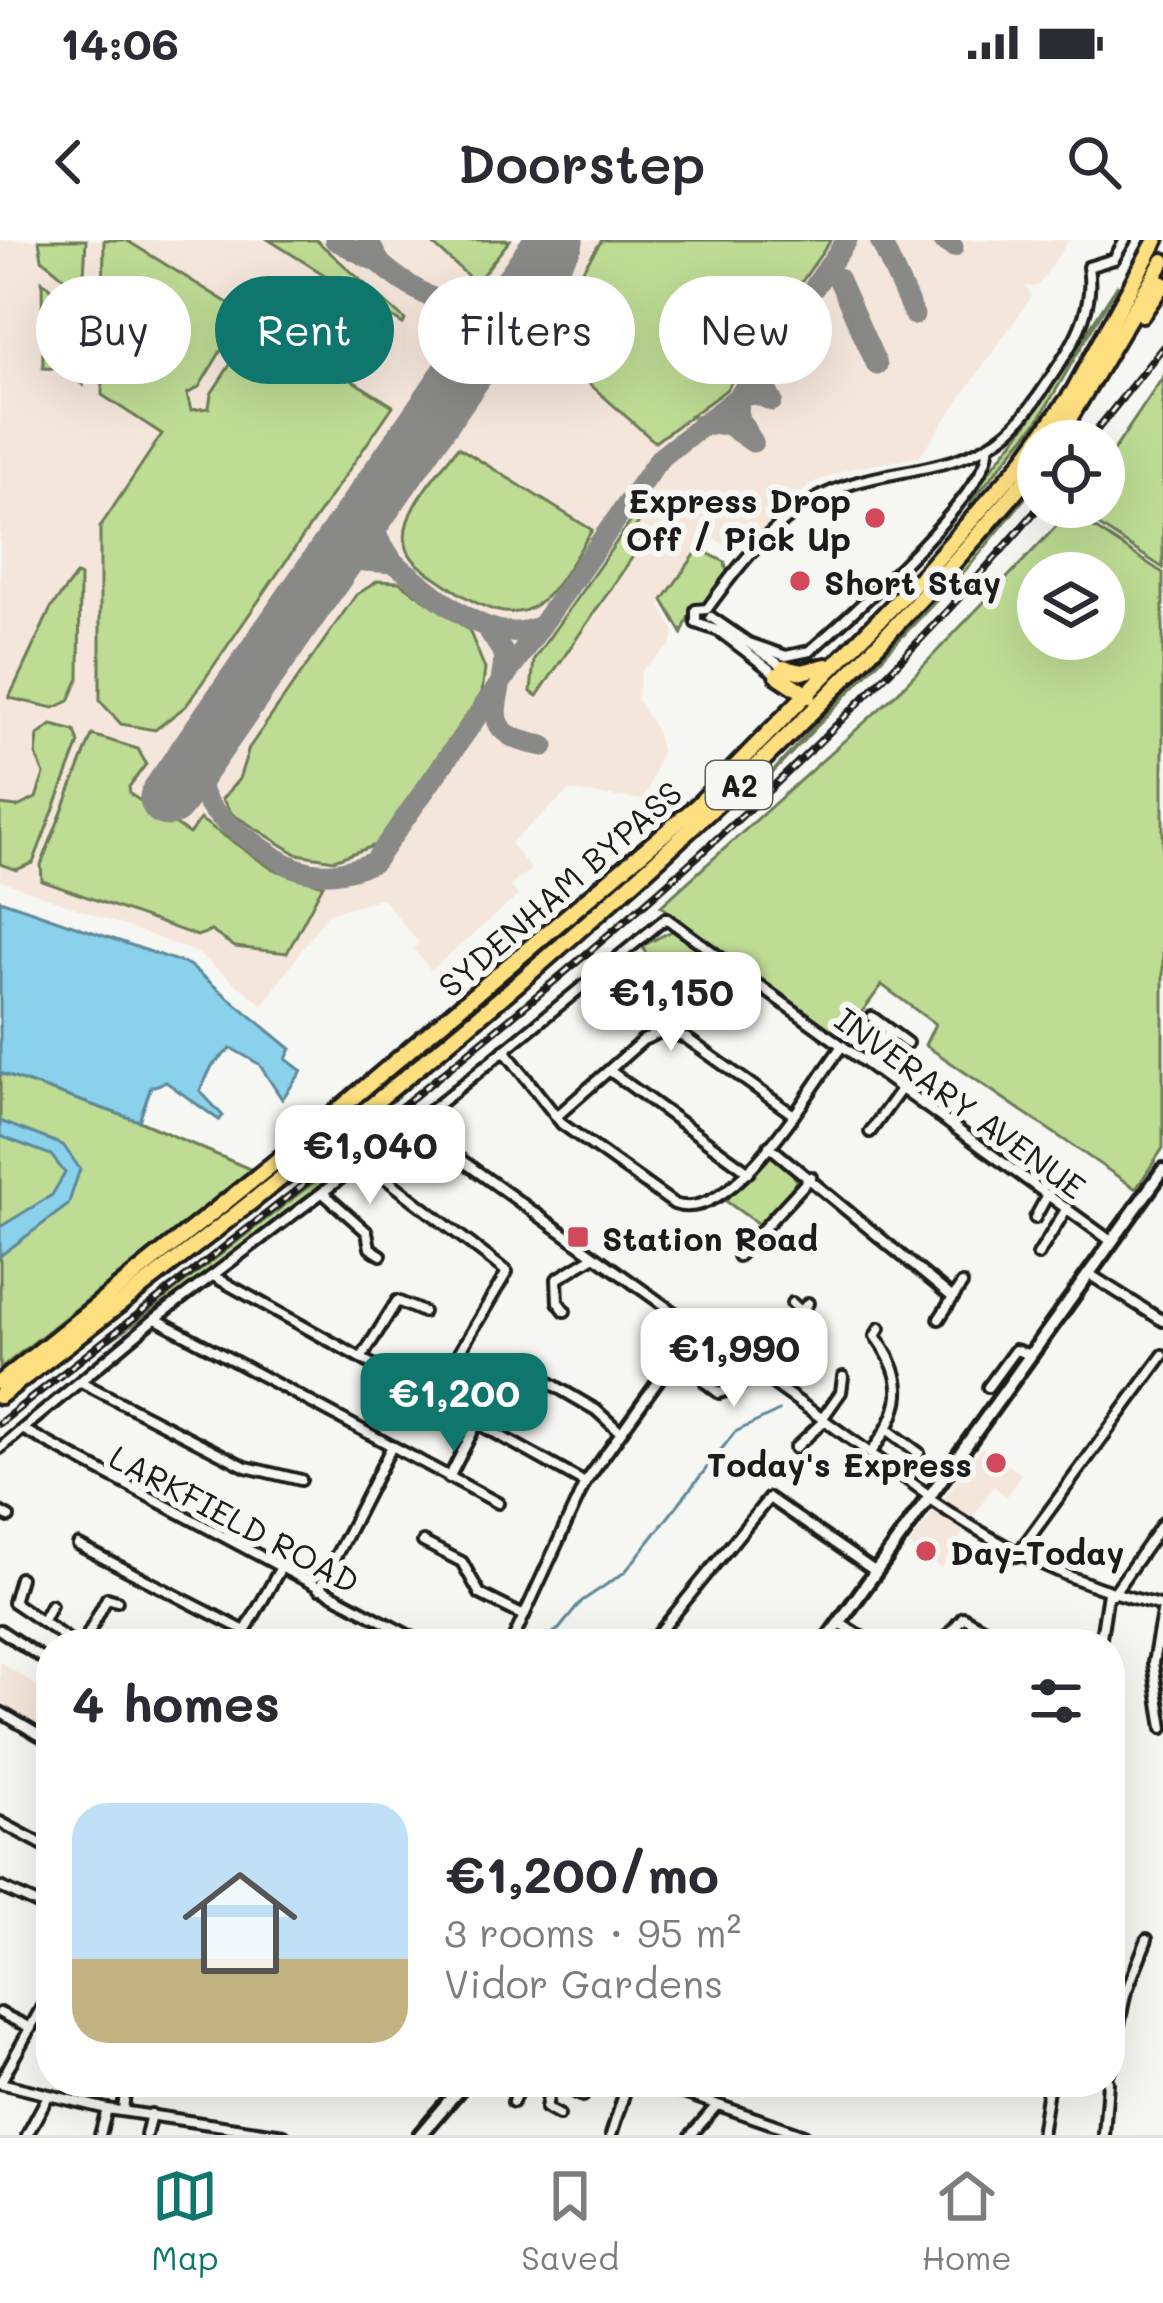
<!DOCTYPE html>
<meta charset="utf-8">
<style>
:root{--surface:#fff;--page:#f2f2f3;--text:#2b2b33;--muted:#7c7c81;--line:#e1e1e2;--accent:#0f766e}
body{margin:0;font-family:Mali,sans-serif;background:var(--page);color:var(--text);height:100vh;display:flex;flex-direction:column;font-size:45px;white-space:nowrap}
*{box-sizing:border-box;margin:0}
p{font-size:39px;color:var(--muted)}
.icon{flex:none;width:66px;height:66px;fill:none;stroke:currentColor;stroke-width:2;stroke-linecap:round;stroke-linejoin:round}
.map{position:relative;flex:1;overflow:hidden}
.sheet{position:absolute;left:36px;top:1389px;width:1089px;height:468px;display:flex;flex-direction:column;background:var(--surface);border-radius:48px;box-shadow:0 12px 48px #0002}
.sheet>*{flex:none}
.top-card{position:absolute;left:36px;top:36px;width:1092px;height:108px;display:flex;gap:24px}
.tools{position:absolute;left:1017px;top:180px;display:grid;gap:24px}
.tools a{display:grid;place-items:center;width:108px;height:108px;border-radius:50%;background:var(--surface);box-shadow:0 12px 48px #0002;font-size:60px}
.price{position:absolute;translate:-50% -102px;padding:0 27px;border-radius:24px;background:#fff;color:#222;font-size:39px;line-height:78px;filter:drop-shadow(0 3px 6px #0008)}
.price::after{content:'';position:absolute;left:50%;top:72px;width:36px;height:27px;margin-left:-18px;background:inherit;clip-path:polygon(0 0,100% 0,50% 100%)}
.price.selected{background:var(--accent);color:#fff}
ul{padding:0;list-style:none}
li{display:flex;align-items:center;gap:36px;height:300px;padding:0 36px}
li+li{border-top:3px solid var(--line)}
li span{display:grid;place-items:center;flex:none;width:336px;height:240px;border-radius:36px;color:#555}
li>.icon{margin-inline-start:auto}
span .icon{width:144px;height:144px;fill:#fffc;stroke-width:1}
li b{font-size:51px}
h2{display:flex;justify-content:space-between;align-items:center;height:144px;padding:0 36px;font-size:51px}
.pill{padding:0 42px;border-radius:54px;background:var(--surface);box-shadow:0 12px 48px #0002;font-size:42px;line-height:108px}
.pill.selected{background:var(--accent);color:#fff}
.status{display:flex;justify-content:space-between;align-items:center;height:84px;padding:0 60px;background:var(--surface);direction:ltr}
.status svg{height:33px;fill:currentColor}
header{display:flex;justify-content:space-between;align-items:center;height:156px;padding:0 36px;background:var(--surface);font-size:54px;font-weight:600}
.dock{display:flex;justify-content:space-around;align-items:center;height:168px;border-top:3px solid var(--line);background:var(--surface);font-size:33px;color:var(--muted)}
.dock a{display:grid;justify-items:center;gap:6px}
.dock .selected{color:var(--accent)}
.map>svg:first-child{display:block}
.built{fill:#f5e6db}
.green{fill:#bedc94;stroke:#6d7c58;stroke-width:3;fill-rule:evenodd}
.water{fill:#8ad1eb;stroke:#5e8998;stroke-width:3}
.lines{fill:none;stroke-linecap:round;stroke-linejoin:round}
.stream{stroke:#5e8998;stroke-width:3}
.taxiway{stroke:#898987;stroke-width:21}
.runway{stroke:#898987;stroke-width:57}
.street-casing{stroke:#1c1c1c;stroke-width:16}
.secondary-casing{stroke:#1c1c1c;stroke-width:20}
.highway-casing{stroke:#1c1c1c;stroke-width:22}
.street{stroke:#f6f6f2;stroke-width:8}
.secondary{stroke:#f6f6f2;stroke-width:10}
.highway{stroke:#fddf80;stroke-width:14}
.rail-casing{stroke:#1c1c1c;stroke-width:8}
.rail{stroke:#f6f6f2;stroke-width:3;stroke-dasharray:9;stroke-linecap:butt}
.poi-dot{fill:#d1495b;stroke:#f6f6f2;stroke-width:4.5}
.labels{text-anchor:middle;dominant-baseline:central;stroke-width:12;stroke-linejoin:round;paint-order:stroke}
.shield{fill:#f6f6f2;stroke:#5d5d5c;stroke-width:3}
.shield-label{font-size:30px;font-weight:bold;fill:#1c1c1c}
.poi-label{font-size:33px;font-weight:bold;fill:#1c1c1c;stroke:#f6f6f2;text-anchor:start}
.street-label{font-size:33px;fill:#1c1c1c;stroke:#f6f6f2}
</style>
<div class="status"><b>14:06</b><svg viewBox="0 0 49 12"><path d="M0 12V9h3v3zM5 12V6h3v6zM10 12V3h3v9zM15 12V0h3v12zM26 1h20v11H26zM47 4h2v5h-2z"/></svg></div>
<header><svg class="icon" aria-label="back" viewBox="0 0 24 24"><path d="M15 5l-7 7 7 7"/></svg>Doorstep<svg class="icon" aria-label="search" viewBox="0 0 24 24"><circle cx="10" cy="10" r="6"/><path d="M15 15l6 6"/></svg></header>
<div class="map">
<svg width="1163" height="1895" viewBox="0 0 1163 1895">
<rect width="100%" height="100%" fill="#f6f6f2"/>
<filter id="ink" filterUnits="userSpaceOnUse"><feTurbulence type="fractalNoise" baseFrequency=".00833" numOctaves="2"/><feDisplacementMap in="SourceGraphic" scale="24" xChannelSelector="R" yChannelSelector="G"/><feConvolveMatrix kernelMatrix="1 2 1 2 8 2 1 2 1" color-interpolation-filters="sRGB"/></filter>
<g filter="url(#ink)">
<g class="built">
<path d="M0,0H1069L1038,46L1026,47L1032,56L919,217L852,228L812,243L736,313L702,290L699,309L660,365L674,391L671,405L641,431L637,459L656,490L661,511L645,560L569,551L510,603L531,629L510,646L518,656L431,730L413,709L419,703L382,658L328,673L263,765L196,712L0,640Z"/>
<path d="M982,1207L1021,1234L1007,1256L993,1246L941,1328L909,1305Z"/>
<path d="M0,1422L51,1455V1494L0,1464Z"/>
</g>
<g class="green">
<path d="M39,0H86L83,53L42,19Z"/>
<path d="M104,0H126L244,73L199,147L187,154L191,170L209,168L211,154L258,82L393,166L186,466L155,490L121,484L100,461V287L162,194L102,155Z"/>
<path d="M269,0H316L405,80L403,84Z"/>
<path d="M428,0H510L476,43Z"/>
<path d="M602,0H831L726,150L655,202L538,98Z"/>
<path d="M42,41C84,75 83,93 83,145L64,129L43,128Z"/>
<path d="M1118,44L1038,181L970,263V255L1027,184Z"/>
<path d="M1163,137V328L1075,270L1104,267V225Z"/>
<path d="M458,207L592,290C546,365 529,403 444,343C430,333 409,323 406,304C399,271 440,232 458,207Z"/>
<path d="M1038,242L972,323L745,562Z"/>
<path d="M646,260L651,263L635,288L647,296L537,456L531,452L534,419Z"/>
<path d="M1070,272L1163,333V908L1136,949L925,805L935,784L882,745L841,800L661,666L897,453ZM1104,333V399H1038V333Z"/>
<path d="M699,309L725,322L727,333L707,361L692,368L682,393L663,360Z"/>
<path d="M76,335L80,336L79,438L69,461L54,468L9,458L51,368Z"/>
<path d="M378,341L399,342L469,390L485,429L482,453L376,605L334,620L297,614L232,574L222,559L239,539L249,508L356,355Z"/>
<path d="M52,485L75,491L79,503L33,623L16,630L0,624V565L17,567L36,558L44,534L36,515L38,495Z"/>
<path d="M92,495L138,509L146,524L129,547L130,554L189,594L200,579L272,629L323,645L287,713L235,707L211,691L197,696L42,641L41,625Z"/>
<path d="M672,691L726,728L685,789L666,772L671,759L642,706Z"/>
<path d="M0,833L139,881L252,930L0,1129Z"/>
<path d="M395,879L399,885L246,1006L109,1101Z"/>
<path d="M771,913L790,927L796,941L784,962L758,984L723,959Z"/>
</g>
<g class="water">
<path d="M0,660L189,725L291,809L286,819L302,831L282,859L259,824L231,808L212,826L200,851L223,876L219,880L166,842L151,847L139,881L0,833Z"/>
<path d="M0,881L63,905L80,929L68,965L0,1016V987L52,955L65,933L51,915L0,896Z"/>
</g>
<g class="lines">
<path class="stream" d="M537,1404L559,1389L582,1361L625,1332L735,1192L779,1171"/>
<g class="taxiway">
<path d="M335,0L381,24L367,0"/>
<path d="M880,0L914,75"/>
<path d="M942,0L953,7"/>
<path d="M381,24C407,48 445,65 479,79L508,69"/>
<path d="M838,38L877,125"/>
<path d="M470,75L479,96L473,119"/>
<path d="M700,185L727,184L753,202L738,178L739,156L757,154L772,161L764,145L762,122L777,116L799,120L791,103L794,78"/>
<path d="M394,323C435,352 490,413 542,385"/>
<path d="M317,344L349,320L394,323L375,293L384,248"/>
<path d="M487,388L504,414C504,464 470,493 544,506"/>
<path d="M204,506C187,556 215,576 253,602C271,615 288,628 310,632C333,636 353,630 374,622L659,219L739,156L847,0"/>
</g>
<path class="runway" d="M168,558L555,0"/>
<g class="street-casing">
<g id="street">
<path d="M711,377L783,427"/>
<path d="M743,401L786,416L810,411C846,379 995,248 988,206"/>
<path d="M777,435L719,391L696,383V370L707,369C738,326 769,286 816,259C875,225 951,238 1005,194C1028,176 1045,146 1061,122C1080,93 1094,62 1088,27L1114,19L1125,0"/>
<path d="M872,777L907,803"/>
<path d="M504,810L562,884L674,964C733,986 810,848 842,806"/>
<path d="M867,824L890,791"/>
<path d="M610,831L749,932"/>
<path d="M556,877L643,800L663,791L686,798L791,873"/>
<path d="M411,884L930,1256"/>
<path d="M870,892L901,849"/>
<path d="M769,906L953,1058"/>
<path d="M363,921L507,1032L432,1158"/>
<path d="M323,953L367,992L370,1008L381,1015"/>
<path d="M1035,978L1048,954"/>
<path d="M1038,1015L1067,968"/>
<path d="M738,1016L811,937"/>
<path d="M1089,1034L1163,1081"/>
<path d="M215,1037L585,1243"/>
<path d="M792,1063L802,1072"/>
<path d="M565,1071L558,1062L557,1039L593,1017"/>
<path d="M156,1079L498,1263"/>
<path d="M939,1079L962,1044"/>
<path d="M362,1117L397,1061L423,1072"/>
<path d="M538,1136L596,1170L620,1192"/>
<path d="M81,1142L246,1227L301,1240"/>
<path d="M706,1143L719,1153L739,1147L808,1063"/>
<path d="M988,1147L1015,1110L1031,1115"/>
<path d="M822,1179L841,1152L843,1137"/>
<path d="M888,1190L919,1213"/>
<path d="M26,1191L425,1404"/>
<path d="M0,1208L155,1079L439,864L666,678L1111,1001"/>
<path d="M795,1208L824,1181"/>
<path d="M870,1214C903,1169 910,1142 875,1096L880,1088"/>
<path d="M449,1238L477,1183"/>
<path d="M928,1258C1004,1310 1074,1345 1163,1366"/>
<path d="M0,1272L9,1277"/>
<path d="M423,1302L462,1322L480,1354L524,1376"/>
<path d="M78,1305L245,1391"/>
<path d="M1016,1316L1163,1115"/>
<path d="M20,1338L13,1362L75,1404"/>
<path d="M319,1349L391,1208"/>
<path d="M1113,1354L1163,1283"/>
<path d="M1163,1367L1153,1423L1163,1488"/>
<path d="M42,1382L51,1365"/>
<path d="M840,1383L872,1404"/>
<path d="M0,1390L51,1424"/>
<path d="M83,1404L107,1358L117,1361"/>
<path d="M238,1404L280,1329"/>
<path d="M511,1404L585,1243L695,1089"/>
<path d="M650,1404L769,1258L876,1332"/>
<path d="M941,1404L963,1377L1012,1404"/>
<path d="M1100,1404L1108,1353"/>
<path d="M0,1472L51,1502"/>
<path d="M0,1582L51,1609"/>
<path d="M0,1647L51,1670"/>
<path d="M51,1750L0,1843L107,1869L284,1895"/>
<path d="M0,1773L31,1788"/>
<path d="M1110,1830L1125,1755L1147,1699"/>
<path d="M551,1842L546,1868L559,1875"/>
<path d="M554,1842L583,1856"/>
<path d="M652,1842L804,1895"/>
<path d="M513,1862L521,1842"/>
<path d="M123,1871L126,1842"/>
<path d="M27,1895L48,1856"/>
<path d="M100,1895L107,1869"/>
<path d="M146,1895L151,1874"/>
<path d="M611,1895L628,1842"/>
<path d="M691,1895L717,1865"/>
<path d="M1041,1895L1049,1842"/>
<path d="M1104,1895L1108,1842"/>
</g>
</g>
<g class="secondary-casing">
<g id="secondary">
<path d="M824,1404L1163,930"/>
<path d="M420,1895L465,1842"/>
</g>
</g>
<g class="highway-casing">
<g id="highway">
<path d="M1142,74L1163,44"/>
<path d="M1056,201L1163,21"/>
<path d="M784,428L802,432L826,426"/>
<path d="M777,435L809,456"/>
<path d="M0,1143L309,895L698,565L923,335L1020,225L1072,154L1156,0"/>
<path d="M0,1156C369,875 740,583 1038,225"/>
</g>
</g>
<use href="#street" class="street"/>
<use href="#secondary" class="secondary"/>
<use href="#highway" class="highway"/>
<g class="rail-casing">
<g id="rail">
<path d="M1088,201L1163,107"/>
<path d="M0,1183C363,895 739,623 1039,267"/>
</g>
</g>
<use href="#rail" class="rail"/>
</g>
</g>
<g class="poi-dot">
<circle cx="875" cy="278" r="12"/>
<circle cx="800" cy="341" r="12"/>
<rect x="566" y="985" width="24" height="24" rx="6"/>
<circle cx="996" cy="1223" r="12"/>
<circle cx="926" cy="1311" r="12"/>
</g>
<g class="labels">
<rect class="shield" x="706" y="521" width="66" height="48" rx="9"/>
<g class="shield-label">
<text x="739" y="545">A2</text>
</g>
<g class="poi-label">
<text x="851" y="259" text-anchor="end">Express Drop<tspan x="851" dy="38">Off / Pick Up</tspan></text>
<text x="824" y="341">Short Stay</text>
<text x="602" y="997">Station Road</text>
<text x="972" y="1223" text-anchor="end">Today's Express</text>
<text x="950" y="1311">Day-Today</text>
</g>
<g class="street-label">
<text transform="translate(559 648) rotate(-41)">SYDENHAM BYPASS</text>
<text transform="translate(961 862) rotate(36)">INVERARY AVENUE</text>
<text transform="translate(235 1278) rotate(28)">LARKFIELD ROAD</text>
</g>
</g>
</svg>
<div class="tools">
<a><svg class="icon" aria-label="locate" viewBox="0 0 24 24"><circle cx="12" cy="12" r="6"/><path d="M12 2v4M12 18v4M2 12h4M18 12h4"/></svg></a>
<a><svg class="icon" aria-label="layers" viewBox="0 0 24 24"><path d="M12 4l9 5-9 5-9-5zM3 14l9 5 9-5"/></svg></a>
</div>
<b class="price" style="left:671px;top:814px">€1,150</b>
<b class="price" style="left:370px;top:967px">€1,040</b>
<b class="price" style="left:734px;top:1170px">€1,990</b>
<b class="price selected" style="left:454px;top:1215px">€1,200</b>
<div class="top-card">
<a class="pill">Buy</a>
<a class="pill selected">Rent</a>
<a class="pill">Filters</a>
<a class="pill">New</a>
</div>
<section class="sheet">
<h2>4 homes<svg class="icon" aria-label="filters" viewBox="0 0 24 24"><path d="M4 7h16M4 17h16"/><circle cx="9" cy="7" r="2"/><circle cx="15" cy="17" r="2"/></svg></h2>
<ul>
<li><span style="background:linear-gradient(#bfe0f5 65%,#c2b280 0)"><svg class="icon" aria-label="home" viewBox="0 0 24 24"><path d="M3 11l9-7 9 7M6 9v11h12V9"/></svg></span><div><b>€1,200/mo</b><p>3 rooms · 95 m²</p><p>Vidor Gardens</p></div></li>
</ul>
</section>
</div>
<nav class="dock">
<a class="selected"><svg class="icon" aria-label="map" viewBox="0 0 24 24"><path d="M3 6l6-2 6 2 6-2v14l-6 2-6-2-6 2zM9 4v14M15 6v14"/></svg>Map</a>
<a><svg class="icon" aria-label="saved" viewBox="0 0 24 24"><path d="M7 4h10v16l-5-4-5 4z"/></svg>Saved</a>
<a><svg class="icon" aria-label="home" viewBox="0 0 24 24"><path d="M3 11l9-7 9 7M6 9v11h12V9"/></svg>Home</a>
</nav>
